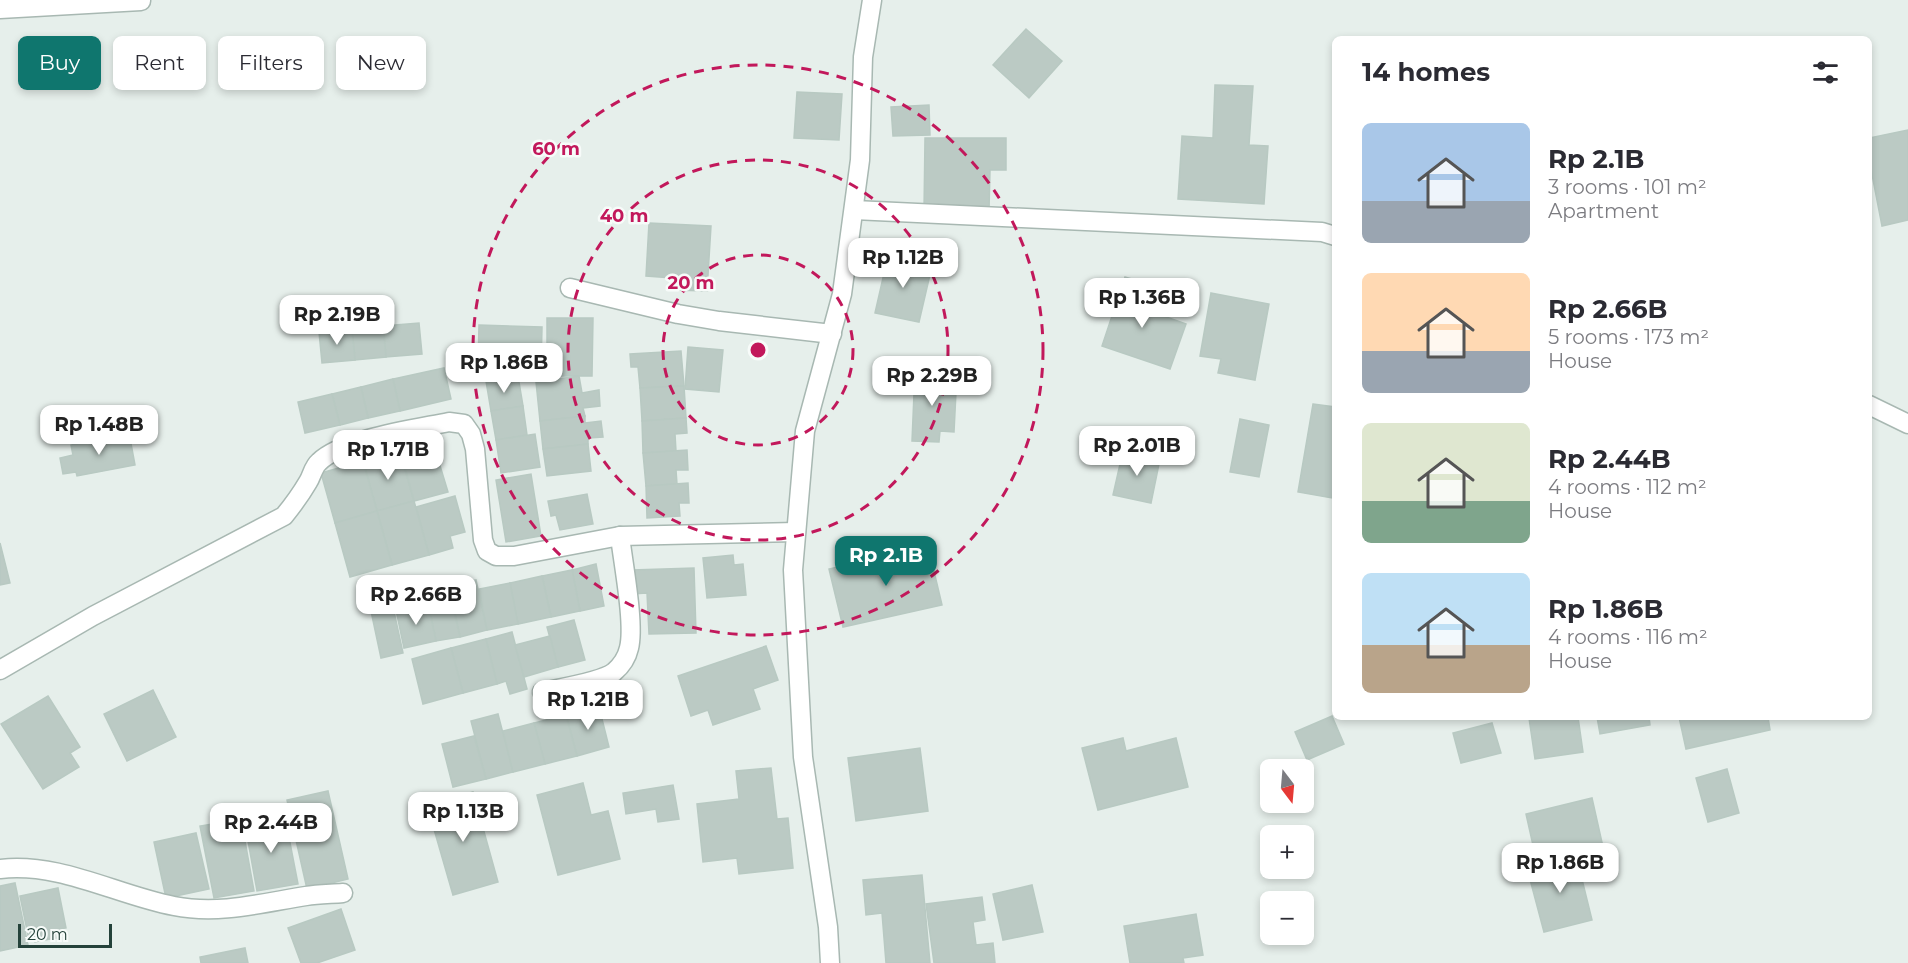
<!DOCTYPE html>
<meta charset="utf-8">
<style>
:root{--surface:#fff;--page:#f2f2f3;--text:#2b2b33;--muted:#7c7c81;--accent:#0f766e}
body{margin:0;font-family:Montserrat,sans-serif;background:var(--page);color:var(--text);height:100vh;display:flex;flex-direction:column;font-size:22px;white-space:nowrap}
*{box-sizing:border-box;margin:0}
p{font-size:20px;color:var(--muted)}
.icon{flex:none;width:33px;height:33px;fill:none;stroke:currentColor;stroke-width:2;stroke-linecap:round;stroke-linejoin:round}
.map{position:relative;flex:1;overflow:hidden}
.drawer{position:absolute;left:1332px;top:36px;width:540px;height:684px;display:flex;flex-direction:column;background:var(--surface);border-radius:9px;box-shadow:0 3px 9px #0003}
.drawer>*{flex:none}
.top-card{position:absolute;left:18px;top:36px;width:570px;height:54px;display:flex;gap:12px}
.needle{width:39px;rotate:164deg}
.fabs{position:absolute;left:1260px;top:759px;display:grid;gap:12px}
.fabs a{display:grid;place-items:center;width:54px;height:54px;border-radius:9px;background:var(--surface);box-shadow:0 3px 9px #0003;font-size:30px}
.scale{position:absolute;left:18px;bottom:15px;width:94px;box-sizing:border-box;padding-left:6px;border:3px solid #24423a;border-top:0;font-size:16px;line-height:21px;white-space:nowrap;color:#24423a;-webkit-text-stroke:4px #f7fbf9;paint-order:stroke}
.price{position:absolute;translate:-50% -51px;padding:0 14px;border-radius:12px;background:#fff;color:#222;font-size:20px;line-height:39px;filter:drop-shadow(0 2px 3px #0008)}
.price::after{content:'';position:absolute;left:50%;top:36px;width:18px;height:14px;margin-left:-9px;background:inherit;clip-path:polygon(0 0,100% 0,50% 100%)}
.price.current{background:var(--accent);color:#fff}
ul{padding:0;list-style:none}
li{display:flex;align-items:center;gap:18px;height:150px;padding:0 30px}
li span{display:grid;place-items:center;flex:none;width:168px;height:120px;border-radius:9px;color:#555}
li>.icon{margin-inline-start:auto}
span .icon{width:72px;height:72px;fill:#fffc;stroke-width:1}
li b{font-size:26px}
h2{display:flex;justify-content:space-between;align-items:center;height:72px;padding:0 30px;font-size:26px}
.pill{padding:0 21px;border-radius:9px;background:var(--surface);box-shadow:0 3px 9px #0003;font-size:21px;line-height:54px}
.pill.current{background:var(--accent);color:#fff}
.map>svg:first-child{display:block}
.building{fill:#bbcac4;stroke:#b8c9c2;stroke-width:1.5}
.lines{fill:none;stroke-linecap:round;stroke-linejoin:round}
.minor-casing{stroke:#a8b8b2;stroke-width:21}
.minor{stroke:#fff;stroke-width:18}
.ring{fill:none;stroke:#c2185b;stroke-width:3;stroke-dasharray:10 8}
.centre{fill:#c2185b;stroke:#f7fbf9;stroke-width:3}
.ring-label{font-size:18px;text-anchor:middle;font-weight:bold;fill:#c2185b;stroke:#f7fbf9;stroke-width:5;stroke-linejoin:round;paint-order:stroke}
</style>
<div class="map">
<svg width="1908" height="963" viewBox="0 0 1908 963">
<rect width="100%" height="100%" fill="#e6efeb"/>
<g class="building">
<path d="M1026,29L1062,61L1029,98L993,65Z"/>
<path d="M1215,85L1253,86L1249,145L1268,146L1264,204L1178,199L1182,136L1213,138Z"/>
<path d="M797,92L842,94L839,140L794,138Z"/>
<path d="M929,105L930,135L893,136L891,107Z"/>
<path d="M1908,130V220L1882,226L1869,159V138Z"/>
<path d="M925,138H1006V170H990L989,211H924Z"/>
<path d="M649,223L711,226L707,291L672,290L673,278L646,276Z"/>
<path d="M888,256L932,266L919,322L875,313Z"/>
<path d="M1125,277L1142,282L1137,298L1157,304L1155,313L1186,324L1170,369L1102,346Z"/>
<path d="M1211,293L1269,304L1255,380L1218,373L1221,359L1200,356Z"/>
<path d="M547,318H593L592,376H547Z"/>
<path d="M419,323L422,354L386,357L383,326Z"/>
<path d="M479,325L542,327L541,369L478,367Z"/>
<path d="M383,326L386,357L355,360L352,329Z"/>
<path d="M352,329L355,360L322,363L319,332Z"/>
<path d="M688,347L723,350L719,392L685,389Z"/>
<path d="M681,351L684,386L640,388L638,367H631L630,354Z"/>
<path d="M444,368L451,399L400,411L393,379Z"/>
<path d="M915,370L942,371L941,392H956L954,432L940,431L939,442L912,441Z"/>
<path d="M518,376L523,406L491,411L486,381Z"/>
<path d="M579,376L582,393L599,390L600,406L583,408L585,416L540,421L536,382Z"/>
<path d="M393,379L400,411L368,418L361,387Z"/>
<path d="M684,386L686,418L642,421L640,388Z"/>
<path d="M361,387L368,418L340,425L332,394Z"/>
<path d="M332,394L340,425L305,433L298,402Z"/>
<path d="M1313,404L1335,407V482L1332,498L1298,492Z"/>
<path d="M523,406L527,435L496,440L491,411Z"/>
<path d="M585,416V423L601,421L603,437L588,438V444L543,449L540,421Z"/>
<path d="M686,418L687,433L675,434L676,451L643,453L642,421Z"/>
<path d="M1240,419L1269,425L1259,477L1230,472Z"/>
<path d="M129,433L135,465L77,476L76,472L63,474L60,458L73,455L71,445Z"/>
<path d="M535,434L540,467L501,473L496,440Z"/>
<path d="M588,444L591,471L547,476L543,449Z"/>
<path d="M687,450L688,470H676L677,484L646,486L643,453Z"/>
<path d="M400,451L414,501L377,511L363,461Z"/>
<path d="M1123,451L1160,459L1151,503L1113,495Z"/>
<path d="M438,459L448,492L414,501L405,468Z"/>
<path d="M363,461L377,511L335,523L321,473Z"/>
<path d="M531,474L541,536L506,542L496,480Z"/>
<path d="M688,483L689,503H679L680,516L647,518L646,486Z"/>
<path d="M587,494L593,524L560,530L556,515L551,516L548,501Z"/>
<path d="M455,496L465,532L450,536L453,548L429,555L416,507Z"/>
<path d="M414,501L429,555L392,565L377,511Z"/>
<path d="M377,511L392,565L350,577L335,523Z"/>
<path d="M0,543L10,583L0,585Z"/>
<path d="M928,546L942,605L843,627L829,569Z"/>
<path d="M733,555L734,565L743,564L746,595L707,598L703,558Z"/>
<path d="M596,564L604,606L580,611L572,570Z"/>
<path d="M694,568L696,633L649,634L647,593L632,594V570Z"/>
<path d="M572,570L580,611L551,617L542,576Z"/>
<path d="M542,576L551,617L518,624L510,583Z"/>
<path d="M476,580L487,630L460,637L449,586Z"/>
<path d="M510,583L518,624L487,630L479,589Z"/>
<path d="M449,589L460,637L436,641L426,594Z"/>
<path d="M428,603L436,641L404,648L396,610Z"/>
<path d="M393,607L403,653L381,658L371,611Z"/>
<path d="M574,620L585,660L558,667L547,627Z"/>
<path d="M512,632L527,689L510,694L506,681L497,684L486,639Z"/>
<path d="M550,636L558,667L524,677L515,645Z"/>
<path d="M486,639L497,684L463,693L451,648Z"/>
<path d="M766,646L778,680L753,689L760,709L713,725L708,710L691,716L678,676Z"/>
<path d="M451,648L463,693L423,704L412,659Z"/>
<path d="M153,690L176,737L127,761L104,714Z"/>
<path d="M48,696L80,747L70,753L79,767L43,789L1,724Z"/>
<path d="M599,707L609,747L577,756L566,715Z"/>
<path d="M498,714L513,772L486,779L471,721Z"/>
<path d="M566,715L577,756L545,764L534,723Z"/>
<path d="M1332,716L1344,744L1307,760L1295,732Z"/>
<path d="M1578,717L1583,752L1535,759L1529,718Z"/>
<path d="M1597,717H1649L1650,725L1600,734Z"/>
<path d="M1679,717H1768L1770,730L1686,749Z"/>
<path d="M534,723L545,764L513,772L503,731Z"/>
<path d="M1492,723L1501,753L1461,763L1453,733Z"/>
<path d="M474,736L486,779L453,787L442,744Z"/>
<path d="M1123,738L1126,751L1176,738L1188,787L1098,810L1082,748Z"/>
<path d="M920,748L928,811L856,821L848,758Z"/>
<path d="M771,768L777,819L788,818L793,868L739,874L737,858L703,862L697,804L739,799L736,771Z"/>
<path d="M1727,769L1739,813L1708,822L1696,778Z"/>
<path d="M583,783L591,815L608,811L620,859L558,875L537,795Z"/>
<path d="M673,785L679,819L658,822L656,809L626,814L623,793Z"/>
<path d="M328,791L348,879L307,889L287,800Z"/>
<path d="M473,792L498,882L453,895L427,805Z"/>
<path d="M1592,798L1603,847L1537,863L1526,814Z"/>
<path d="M285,817L298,884L257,891L245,824Z"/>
<path d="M241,819L254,891L214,898L200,826Z"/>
<path d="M196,833L209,889L166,898L154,842Z"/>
<path d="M1576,855L1592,920L1544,932L1527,868Z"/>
<path d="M922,875L930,963H886L882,913L866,915L863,880Z"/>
<path d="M15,883L28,945L0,951V886Z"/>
<path d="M1032,885L1043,932L1003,940L993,894Z"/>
<path d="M58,888L66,928L54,930L56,938L35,942L33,934L28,935L20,896Z"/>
<path d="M982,897L985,920L973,922L976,945L993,943L995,963H934L926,904Z"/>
<path d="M341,909L355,950L317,963H301L288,928Z"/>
<path d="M1196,914L1203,955L1183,958L1184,963H1130L1124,926Z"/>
<path d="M245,948L248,963H201L200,957Z"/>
</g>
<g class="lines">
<g class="minor-casing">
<g id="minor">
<path d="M0,9L141,1"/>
<path d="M854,210L1322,232L1335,236"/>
<path d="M570,288L678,314L719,321L832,334"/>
<path d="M1869,405L1908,424"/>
<path d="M0,670L93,616L284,516C293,505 301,494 308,482C312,476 313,467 319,462C342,439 415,429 449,422L464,424L471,434L475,449L483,540L487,551L496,556H514L620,536L796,532"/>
<path d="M542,692C560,688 601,682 614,672C621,666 627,657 629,648C635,624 623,563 620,536"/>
<path d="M0,869C61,862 116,895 174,906C219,915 262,903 306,896C318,894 331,894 343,893"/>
<path d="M830,963L828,927L803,757L793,570L805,431L842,294L860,160L863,57L872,0"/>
</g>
</g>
<use href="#minor" class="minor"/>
</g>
<g class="ring">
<circle cx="758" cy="350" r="95"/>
<circle cx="758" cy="350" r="190"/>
<circle cx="758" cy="350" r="285"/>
</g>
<circle cx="758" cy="350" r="9" class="centre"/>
<g class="ring-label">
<text x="556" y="155">60 m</text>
<text x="624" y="222">40 m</text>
<text x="691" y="289">20 m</text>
</g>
</svg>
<div class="fabs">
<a><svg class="needle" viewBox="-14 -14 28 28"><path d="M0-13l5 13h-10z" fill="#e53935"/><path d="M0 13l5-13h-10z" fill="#7c7c81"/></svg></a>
<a>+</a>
<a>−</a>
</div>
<div class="scale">20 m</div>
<b class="price" style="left:903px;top:289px">Rp 1.12B</b>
<b class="price" style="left:1142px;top:329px">Rp 1.36B</b>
<b class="price" style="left:337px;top:346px">Rp 2.19B</b>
<b class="price" style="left:504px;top:394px">Rp 1.86B</b>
<b class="price" style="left:932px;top:407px">Rp 2.29B</b>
<b class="price" style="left:99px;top:456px">Rp 1.48B</b>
<b class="price" style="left:1137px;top:477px">Rp 2.01B</b>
<b class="price" style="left:388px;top:481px">Rp 1.71B</b>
<b class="price current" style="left:886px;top:587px">Rp 2.1B</b>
<b class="price" style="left:416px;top:626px">Rp 2.66B</b>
<b class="price" style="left:588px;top:731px">Rp 1.21B</b>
<b class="price" style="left:463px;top:843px">Rp 1.13B</b>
<b class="price" style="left:271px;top:854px">Rp 2.44B</b>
<b class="price" style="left:1560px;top:894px">Rp 1.86B</b>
<div class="top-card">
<a class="pill current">Buy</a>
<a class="pill">Rent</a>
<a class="pill">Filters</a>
<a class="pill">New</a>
</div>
<section class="drawer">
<h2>14 homes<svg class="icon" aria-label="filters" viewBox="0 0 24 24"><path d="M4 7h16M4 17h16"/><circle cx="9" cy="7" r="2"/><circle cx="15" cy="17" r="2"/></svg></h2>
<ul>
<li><span style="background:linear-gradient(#a9c7e8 65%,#9aa5b1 0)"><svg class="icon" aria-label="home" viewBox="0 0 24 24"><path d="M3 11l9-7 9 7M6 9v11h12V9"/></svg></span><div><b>Rp 2.1B</b><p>3 rooms · 101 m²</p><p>Apartment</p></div></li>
<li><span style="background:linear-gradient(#ffd9b3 65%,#9aa5b1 0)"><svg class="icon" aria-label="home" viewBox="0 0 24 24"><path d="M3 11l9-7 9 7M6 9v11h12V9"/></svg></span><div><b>Rp 2.66B</b><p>5 rooms · 173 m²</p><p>House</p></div></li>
<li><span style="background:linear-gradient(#dfe7d0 65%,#7fa58c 0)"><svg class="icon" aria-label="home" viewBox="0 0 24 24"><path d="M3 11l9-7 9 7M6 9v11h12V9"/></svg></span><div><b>Rp 2.44B</b><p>4 rooms · 112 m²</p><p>House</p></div></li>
<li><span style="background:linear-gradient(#bfe0f5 60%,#b9a48a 0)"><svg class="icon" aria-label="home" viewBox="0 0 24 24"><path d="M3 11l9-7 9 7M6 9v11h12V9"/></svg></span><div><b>Rp 1.86B</b><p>4 rooms · 116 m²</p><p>House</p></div></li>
</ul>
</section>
</div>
